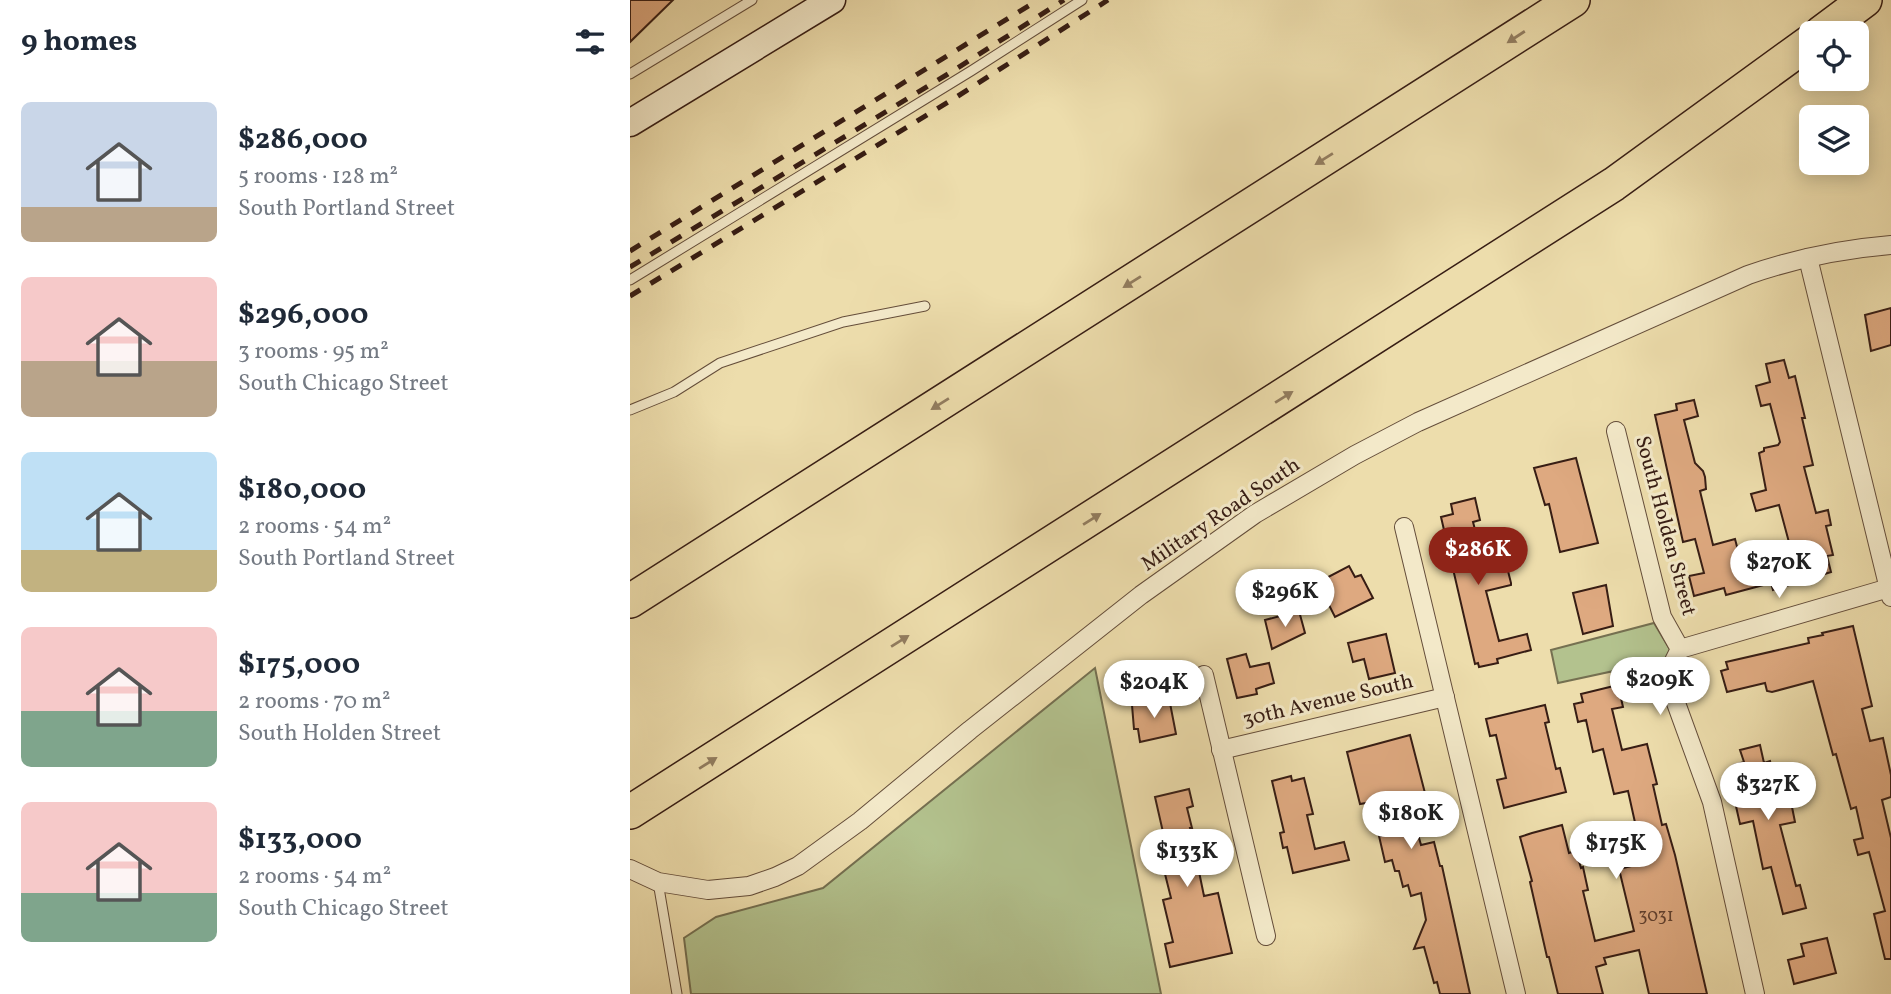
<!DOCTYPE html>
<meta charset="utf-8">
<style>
:root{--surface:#fff;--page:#f6f6f7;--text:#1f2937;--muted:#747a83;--accent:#8f2418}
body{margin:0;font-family:Vollkorn,serif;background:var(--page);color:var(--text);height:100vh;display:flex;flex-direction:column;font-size:26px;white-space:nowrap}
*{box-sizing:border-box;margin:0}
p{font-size:23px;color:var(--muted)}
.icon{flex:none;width:38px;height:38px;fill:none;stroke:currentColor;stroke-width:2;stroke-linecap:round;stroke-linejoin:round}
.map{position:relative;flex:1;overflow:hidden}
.side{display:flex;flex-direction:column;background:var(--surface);width:630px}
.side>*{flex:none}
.controls{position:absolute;left:1169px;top:21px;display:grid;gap:14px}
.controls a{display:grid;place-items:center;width:70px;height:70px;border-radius:10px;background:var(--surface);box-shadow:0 4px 18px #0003;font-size:35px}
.price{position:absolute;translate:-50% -60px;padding:0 16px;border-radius:24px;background:#fff;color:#222;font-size:23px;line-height:46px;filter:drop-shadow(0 2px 4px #0008)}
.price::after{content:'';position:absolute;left:50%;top:42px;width:21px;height:16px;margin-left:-10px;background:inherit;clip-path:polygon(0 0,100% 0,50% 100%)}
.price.selected{background:var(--accent);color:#fff}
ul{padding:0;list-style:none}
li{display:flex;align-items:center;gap:21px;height:175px;padding:0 21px}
li span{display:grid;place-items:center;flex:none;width:196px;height:140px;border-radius:10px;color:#555}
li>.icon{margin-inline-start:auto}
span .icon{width:84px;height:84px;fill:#fffc;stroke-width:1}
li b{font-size:30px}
h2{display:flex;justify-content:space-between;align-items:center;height:84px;padding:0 21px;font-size:30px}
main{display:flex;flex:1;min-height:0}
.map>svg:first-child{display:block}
.green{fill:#b3c28e;stroke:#757051;stroke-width:2}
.building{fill:#dea980;stroke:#371d14;stroke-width:2}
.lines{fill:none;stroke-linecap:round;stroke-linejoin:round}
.service-casing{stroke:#644d3a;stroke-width:11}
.minor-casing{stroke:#644d3a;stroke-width:20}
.secondary-casing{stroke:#371d14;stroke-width:29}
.motorway-casing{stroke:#371d14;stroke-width:36}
.service{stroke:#f3e9c9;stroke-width:9}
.minor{stroke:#f3e9c9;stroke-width:18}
.secondary{stroke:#f3e9c9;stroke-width:26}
.motorway{stroke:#edddac;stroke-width:33}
.rail{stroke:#371d14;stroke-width:5;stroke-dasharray:12 12;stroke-linecap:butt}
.oneway{fill:#927d60}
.labels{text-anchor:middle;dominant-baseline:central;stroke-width:6;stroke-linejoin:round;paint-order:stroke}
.number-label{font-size:18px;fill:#61402f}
.street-label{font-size:21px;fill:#371d14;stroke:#f3e9c9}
</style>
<main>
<section class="side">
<h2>9 homes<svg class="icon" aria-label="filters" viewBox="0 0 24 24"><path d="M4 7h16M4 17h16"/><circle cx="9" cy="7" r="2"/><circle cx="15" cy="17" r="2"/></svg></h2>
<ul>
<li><span style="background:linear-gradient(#c9d6e8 75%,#b9a48a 0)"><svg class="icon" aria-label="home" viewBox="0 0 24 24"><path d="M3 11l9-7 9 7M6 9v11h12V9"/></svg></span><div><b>$286,000</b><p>5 rooms · 128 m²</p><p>South Portland Street</p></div></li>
<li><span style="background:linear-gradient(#f6c9c9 60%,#b9a48a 0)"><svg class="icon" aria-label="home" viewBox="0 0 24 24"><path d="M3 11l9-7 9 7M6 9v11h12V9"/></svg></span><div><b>$296,000</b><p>3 rooms · 95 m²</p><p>South Chicago Street</p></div></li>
<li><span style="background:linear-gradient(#bfe0f5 70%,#c2b280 0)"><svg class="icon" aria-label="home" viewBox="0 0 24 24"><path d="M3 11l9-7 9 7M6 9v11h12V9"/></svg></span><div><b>$180,000</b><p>2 rooms · 54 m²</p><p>South Portland Street</p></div></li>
<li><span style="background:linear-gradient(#f6c9c9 60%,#7fa58c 0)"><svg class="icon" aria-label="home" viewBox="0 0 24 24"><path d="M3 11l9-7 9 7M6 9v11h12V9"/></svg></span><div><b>$175,000</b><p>2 rooms · 70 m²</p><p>South Holden Street</p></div></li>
<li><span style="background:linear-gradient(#f6c9c9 65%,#7fa58c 0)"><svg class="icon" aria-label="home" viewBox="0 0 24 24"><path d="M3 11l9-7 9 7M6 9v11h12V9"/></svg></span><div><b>$133,000</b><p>2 rooms · 54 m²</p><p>South Chicago Street</p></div></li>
</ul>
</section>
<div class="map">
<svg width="1261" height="994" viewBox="0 0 1261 994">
<rect width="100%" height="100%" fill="#edddac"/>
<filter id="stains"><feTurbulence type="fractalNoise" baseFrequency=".00286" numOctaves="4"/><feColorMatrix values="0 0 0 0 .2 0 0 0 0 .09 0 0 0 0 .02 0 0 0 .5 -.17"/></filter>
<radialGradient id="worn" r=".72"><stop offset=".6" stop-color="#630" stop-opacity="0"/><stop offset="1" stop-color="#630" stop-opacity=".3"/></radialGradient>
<g class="green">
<path d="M1024,623L1042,653L1039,659L928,683L921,650Z"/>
<path d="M465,668L531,994H61L54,938L86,917L193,888Z"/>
</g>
<g class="building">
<path d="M0,0H43L0,42Z"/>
<path d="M1261,308V345L1241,351L1235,315Z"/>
<path d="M1154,360L1159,378L1165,376L1175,418H1172L1183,465L1174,467L1186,513L1198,510L1201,525L1196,526L1203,555L1197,556L1201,572L1143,590L1141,583L1096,595L1094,588L1064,596L1059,576L1074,573L1065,539L1053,542L1025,415L1047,410L1046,404L1064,400L1068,416L1054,420L1065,463L1073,471L1075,477L1076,489L1070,491L1083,545L1105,539L1110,558L1129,553L1133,570L1164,561L1149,505L1126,511L1121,494L1136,490L1129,453L1134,451V448L1148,445L1150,442L1140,404L1131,406L1126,386L1140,382L1136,364Z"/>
<path d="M946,458L968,543L930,552L919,504L915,505L904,468Z"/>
<path d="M845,498L850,520L843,522L855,568L862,567L863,570L877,567L881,583V585L856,591L869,641L897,634L901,650L867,659L868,663L849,667L848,663L845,664L811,517L823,514L821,504Z"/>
<path d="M719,566L725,577L731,575L743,598L705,617L695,597L691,599L683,585Z"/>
<path d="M976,585L983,626L953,634L943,593Z"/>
<path d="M669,611L675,633L642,649L635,620Z"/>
<path d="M1223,626L1242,706L1232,709L1240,741L1253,738L1261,775V797L1252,800L1261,838V959H1255L1244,914L1255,911L1239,852L1228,855L1224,840L1233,838L1226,807L1221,809L1206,754L1203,755L1183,681L1142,692L1137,691L1135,683L1097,692L1091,671L1098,669L1096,662L1179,643L1178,638L1193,635L1192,633Z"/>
<path d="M756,634L765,673L739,679L734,659L723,662L718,643Z"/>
<path d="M616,654L620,667L639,663L644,683L626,689L627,694L607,698L597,659Z"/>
<path d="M988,685L993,707L982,709L992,750L1017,744L1027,784L1023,785L1032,825L1036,824L1045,855L1077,994H1019L1009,950L974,958L976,964L966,967L973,994H928L919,957H917L900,882L902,881L890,837L902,833L932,825L939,853L946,851L951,868L953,867L958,890L953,891L965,941L1004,931L989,869L1014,863L998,791L984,794L973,749L963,752L956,720L948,722L944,704L953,702L951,694Z"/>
<path d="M539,698L546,734L510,742L508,729H504L502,705Z"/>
<path d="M915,705L919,722L915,723L926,769L930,768L936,792L874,808L867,780L876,778L866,735L860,736L856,719Z"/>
<path d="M780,735L796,797L779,802L791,845L804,842L810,866H812L840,994H810L807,982L804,983L794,947L784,949L796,920L791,893L781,896L778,885L773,887L769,871H765L762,860L755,862L749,836H751L742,802L730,804L717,752Z"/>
<path d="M1130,745L1134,763L1140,761L1146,785L1157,782L1165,822L1150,825L1166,886L1170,885L1176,908L1153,914L1141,867L1133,869L1123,821L1110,824L1103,793L1112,791L1104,765L1114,762L1110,750Z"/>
<path d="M661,776L662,781L674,778L683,814L677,815L685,849L714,842L719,860L663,873L657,847L653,848L650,833L654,832L642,781Z"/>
<path d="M559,789L563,806L557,808L562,828H560L574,896L588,893L602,953L540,967L535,944L543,942L533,900L541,898L532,862L527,863L523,846L535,841L525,797Z"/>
<path d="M1197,938L1206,973L1164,984L1158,960L1174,956L1171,944Z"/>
</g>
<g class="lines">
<g class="service-casing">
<g id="service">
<path d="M0,74L122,0"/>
<path d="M0,280L341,71L452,0"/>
<path d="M0,410L44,392L90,363L213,322L295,306"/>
<path d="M28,882L47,994"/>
</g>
</g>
<g class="minor-casing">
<g id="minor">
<path d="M1178,258L1261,597"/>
<path d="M986,431L1032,617L1050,649L1042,665V692L1082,802L1125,994"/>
<path d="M774,527L886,994"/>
<path d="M1050,649L1259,588"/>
<path d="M574,675L636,936"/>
<path d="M591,750L815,697"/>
<path d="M0,869L28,882L78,890L119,886L145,877L168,866L230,821L340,730L511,595L625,514L725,455L788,422L1118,275C1164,259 1212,249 1261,245"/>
</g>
</g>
<g class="secondary-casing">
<path id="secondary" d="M0,123L202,0"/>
</g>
<g class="motorway-casing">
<g id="motorway">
<path d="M1191,33L1235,0"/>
<path d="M0,601L943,0"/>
<path d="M0,812L984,184L1181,41"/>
</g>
</g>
<use href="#service" class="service"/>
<use href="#minor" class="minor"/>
<use href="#secondary" class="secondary"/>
<use href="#motorway" class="motorway"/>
<g class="rail">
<path d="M0,251L408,0"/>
<path d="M0,267L318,74L434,0"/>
<path d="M0,296L328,96L478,0"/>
</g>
</g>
<defs><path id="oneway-solid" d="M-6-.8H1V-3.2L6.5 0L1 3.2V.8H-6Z" transform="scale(1.75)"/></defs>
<g class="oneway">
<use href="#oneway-solid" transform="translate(886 37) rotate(147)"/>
<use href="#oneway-solid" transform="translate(694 159) rotate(148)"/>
<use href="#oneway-solid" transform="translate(502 282) rotate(148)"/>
<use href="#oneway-solid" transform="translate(654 397) rotate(-32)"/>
<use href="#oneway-solid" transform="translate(310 404) rotate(148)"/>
<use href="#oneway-solid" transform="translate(462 519) rotate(-32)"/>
<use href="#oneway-solid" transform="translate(270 641) rotate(-32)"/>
<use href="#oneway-solid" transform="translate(78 763) rotate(-32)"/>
</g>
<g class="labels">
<g class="number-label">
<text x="1026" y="916">3031</text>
</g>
<g class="street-label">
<text transform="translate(591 515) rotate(-34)">Military Road South</text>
<text transform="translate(1035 526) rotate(75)">South Holden Street</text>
<text transform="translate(698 701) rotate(-13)">30th Avenue South</text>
</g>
</g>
<rect width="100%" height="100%" filter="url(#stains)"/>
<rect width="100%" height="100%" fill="url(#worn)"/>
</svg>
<div class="controls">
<a><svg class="icon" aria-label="locate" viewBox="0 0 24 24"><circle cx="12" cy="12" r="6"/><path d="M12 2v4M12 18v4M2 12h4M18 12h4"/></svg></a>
<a><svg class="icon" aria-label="layers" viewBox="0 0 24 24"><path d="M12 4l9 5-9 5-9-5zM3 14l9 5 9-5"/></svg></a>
</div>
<b class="price selected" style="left:848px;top:587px">$286K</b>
<b class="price" style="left:1149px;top:600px">$270K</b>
<b class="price" style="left:655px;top:629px">$296K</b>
<b class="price" style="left:1030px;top:717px">$209K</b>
<b class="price" style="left:524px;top:720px">$204K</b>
<b class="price" style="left:1138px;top:822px">$327K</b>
<b class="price" style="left:781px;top:851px">$180K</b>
<b class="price" style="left:986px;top:881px">$175K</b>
<b class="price" style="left:557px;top:889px">$133K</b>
</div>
</main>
